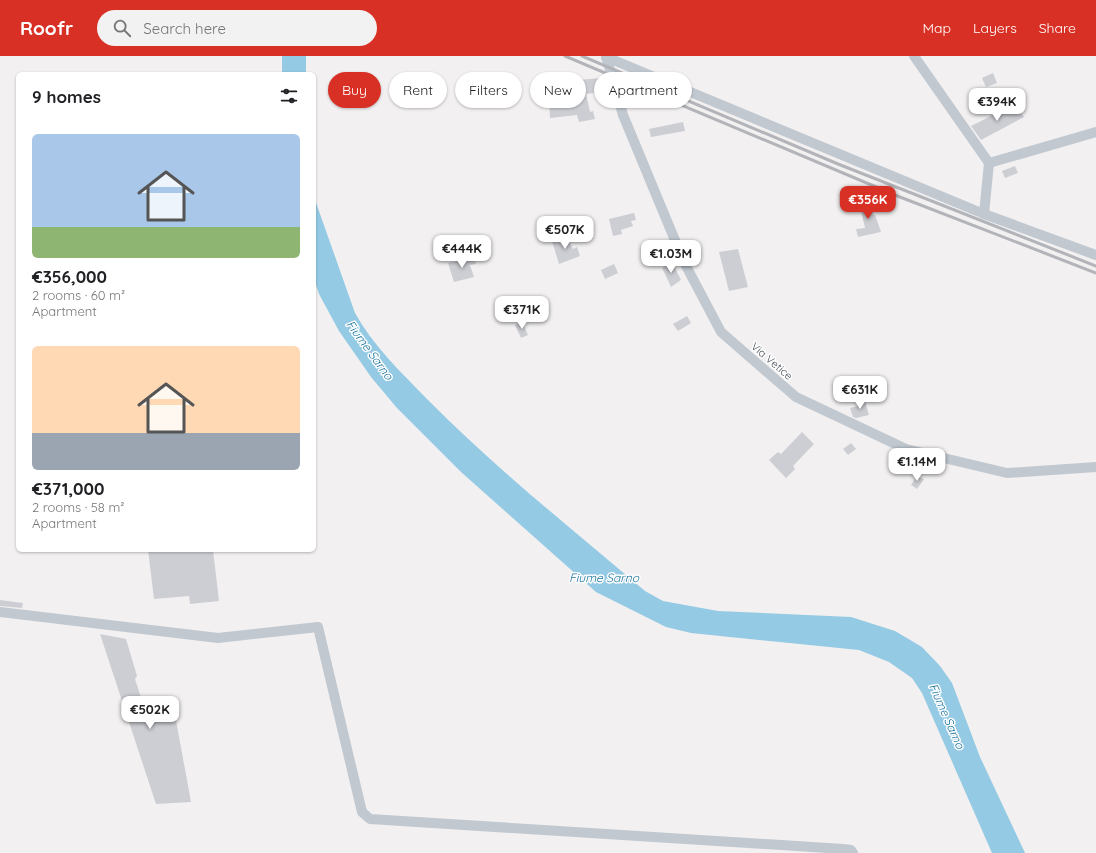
<!DOCTYPE html>
<meta charset="utf-8">
<style>
:root{--surface:#fff;--page:#f2f2f2;--text:#202124;--muted:#757577;--accent:#d93025}
body{margin:0;font-family:Quicksand,sans-serif;background:var(--page);color:var(--text);height:100vh;display:flex;flex-direction:column;font-size:15px;white-space:nowrap}
*{box-sizing:border-box;margin:0}
p{font-size:13px;color:var(--muted)}
.icon{flex:none;width:22px;height:22px;fill:none;stroke:currentColor;stroke-width:2;stroke-linecap:round;stroke-linejoin:round}
.map{position:relative;flex:1;overflow:hidden}
.drawer{position:absolute;left:16px;top:16px;width:300px;height:480px;display:flex;flex-direction:column;background:var(--surface);border-radius:6px;box-shadow:0 1px 3px #0004}
.drawer>*{flex:none}
.hud{position:absolute;left:328px;top:16px;width:380px;height:36px;display:flex;gap:8px}
.price{position:absolute;translate:-50% -34px;padding:0 9px;border-radius:8px;background:#fff;color:#222;font-size:13px;line-height:26px;filter:drop-shadow(0 1px 2px #0008)}
.price::after{content:'';position:absolute;left:50%;top:24px;width:12px;height:9px;margin-left:-6px;background:inherit;clip-path:polygon(0 0,100% 0,50% 100%)}
.price.on{background:var(--accent);color:#fff}
ul{padding:0;list-style:none}
li{display:grid;align-content:center;gap:8px;height:212px;padding:0 16px}
li span{display:grid;place-items:center;height:124px;border-radius:6px;color:#555}
li>.icon{margin-inline-start:auto}
span .icon{width:72px;height:72px;fill:#fffc;stroke-width:1}
li b{font-size:17px}
h2{display:flex;justify-content:space-between;align-items:center;height:48px;padding:0 16px;font-size:17px}
.chip{padding:0 14px;border-radius:18px;background:var(--surface);box-shadow:0 1px 3px #0004;font-size:14px;line-height:36px}
.chip.on{background:var(--accent);color:#fff}
header{display:flex;align-items:center;gap:24px;box-sizing:border-box;height:56px;padding:0 20px;background:var(--accent);color:#fff}
header strong{font-size:19px}
nav{display:flex;gap:22px;margin-inline-start:auto;font-size:14px}
.search{width:280px;height:36px;background:var(--page);display:flex;align-items:center;gap:10px;box-sizing:border-box;padding:0 14px;border-radius:22px;color:var(--muted);font-size:15px}
.map>svg:first-child{display:block}
.water{fill:#94cae4}
.building{fill:#cdced4}
.lines{fill:none;stroke-linecap:round;stroke-linejoin:round}
.minor{stroke:#c1c8d0;stroke-width:10}
.rail{stroke:#b2b4b9;stroke-width:3}
.labels{text-anchor:middle;dominant-baseline:central;stroke-width:3;stroke-linejoin:round;paint-order:stroke}
.street-label{font-size:11px;fill:#49515b;stroke:#fff}
.water-label{font-size:12px;font-style:italic;fill:#1a739e;stroke:#fff}
</style>
<header>
<strong>Roofr</strong>
<div class="search"><svg class="icon" aria-label="search" viewBox="0 0 24 24"><circle cx="10" cy="10" r="6"/><path d="M15 15l6 6"/></svg>Search here</div>
<nav><a>Map</a><a>Layers</a><a>Share</a></nav>
</header>
<div class="map">
<svg width="1096" height="797" viewBox="0 0 1096 797">
<rect width="100%" height="100%" fill="#f2f0f0"/>
<g class="water">
<rect x="282" y="0" width="24" height="18"/>
<path d="M314,141L355,257C373,290 401,316 427,343C495,412 571,472 645,535L663,545L718,555L851,561L895,575L922,591L940,610L952,627L980,701L1025,797H992L922,637L912,622L889,606L859,594L691,577L666,571L596,536L461,416L397,352L371,321L339,275L319,238L314,223Z"/>
</g>
<g class="building">
<path d="M993,17L997,27L986,31L982,22Z"/>
<path d="M600,22L602,36L586,38L590,56L593,55L595,63L579,66L577,59L550,62L548,27Z"/>
<path d="M1011,50L1014,54L1018,52L1024,61L981,84L971,70Z"/>
<path d="M683,66L685,75L651,81L649,73Z"/>
<path d="M1015,110L1018,117L1005,122L1002,115Z"/>
<path d="M870,144L873,159H875L881,176L858,181L856,173L865,172L859,146Z"/>
<path d="M634,157L636,164L631,165L633,170L621,174L622,178L613,180L609,163Z"/>
<path d="M566,180L573,193L577,191L580,200L559,208L552,185Z"/>
<path d="M738,193L748,231L729,235L719,196Z"/>
<path d="M474,201L476,208L470,209L474,221L454,226L448,207Z"/>
<path d="M672,206L681,224L671,231L662,212Z"/>
<path d="M614,208L618,217L605,223L601,214Z"/>
<path d="M687,260L691,267L678,275L673,268Z"/>
<path d="M522,266L528,279L521,282L515,269Z"/>
<path d="M865,345L869,359L856,362L853,361L850,352L858,350L857,348Z"/>
<path d="M802,376L814,388L793,410L795,413L786,422L769,404L778,396L781,398Z"/>
<path d="M851,387L856,393L848,399L843,393Z"/>
<path d="M917,420L924,423L917,433L911,429Z"/>
<path d="M148,494H213L219,545L190,548L189,540L154,543Z"/>
<path d="M0,544L23,547L22,552L0,550Z"/>
<path d="M100,578L126,583L137,620L135,623L145,654L173,648L191,746L156,748Z"/>
</g>
<g class="lines">
<g class="minor">
<path d="M606,0L623,59L684,206L721,276L796,341L906,393L1007,417L1096,411"/>
<path d="M914,0L989,107L1096,76"/>
<path d="M606,1L984,158L1096,199"/>
<path d="M984,158L989,107"/>
<path d="M0,556L218,582L318,571L362,756L370,763L843,793L851,794L853,797"/>
</g>
<g class="rail">
<path d="M565,0L900,141L1096,217"/>
<path d="M582,0L838,108L1096,210"/>
</g>
</g>
<g class="labels">
<g class="street-label">
<text transform="translate(772 305) rotate(41)">Via Vetice</text>
</g>
<g class="water-label">
<text transform="translate(370 294) rotate(54)">Fiume Sarno</text>
<text x="604" y="521">Fiume Sarno</text>
<text transform="translate(947 660) rotate(66)">Fiume Sarno</text>
</g>
</g>
</svg>
<b class="price" style="left:997px;top:66px">€394K</b>
<b class="price on" style="left:868px;top:164px">€356K</b>
<b class="price" style="left:565px;top:194px">€507K</b>
<b class="price" style="left:462px;top:213px">€444K</b>
<b class="price" style="left:671px;top:218px">€1.03M</b>
<b class="price" style="left:522px;top:274px">€371K</b>
<b class="price" style="left:860px;top:354px">€631K</b>
<b class="price" style="left:917px;top:426px">€1.14M</b>
<b class="price" style="left:150px;top:674px">€502K</b>
<div class="hud">
<a class="chip on">Buy</a>
<a class="chip">Rent</a>
<a class="chip">Filters</a>
<a class="chip">New</a>
<a class="chip">Apartment</a>
</div>
<section class="drawer">
<h2>9 homes<svg class="icon" aria-label="filters" viewBox="0 0 24 24"><path d="M4 7h16M4 17h16"/><circle cx="9" cy="7" r="2"/><circle cx="15" cy="17" r="2"/></svg></h2>
<ul>
<li><span style="background:linear-gradient(#a9c7e8 75%,#8fb573 0)"><svg class="icon" aria-label="home" viewBox="0 0 24 24"><path d="M3 11l9-7 9 7M6 9v11h12V9"/></svg></span><div><b>€356,000</b><p>2 rooms · 60 m²</p><p>Apartment</p></div></li>
<li><span style="background:linear-gradient(#ffd9b3 70%,#9aa5b1 0)"><svg class="icon" aria-label="home" viewBox="0 0 24 24"><path d="M3 11l9-7 9 7M6 9v11h12V9"/></svg></span><div><b>€371,000</b><p>2 rooms · 58 m²</p><p>Apartment</p></div></li>
</ul>
</section>
</div>
